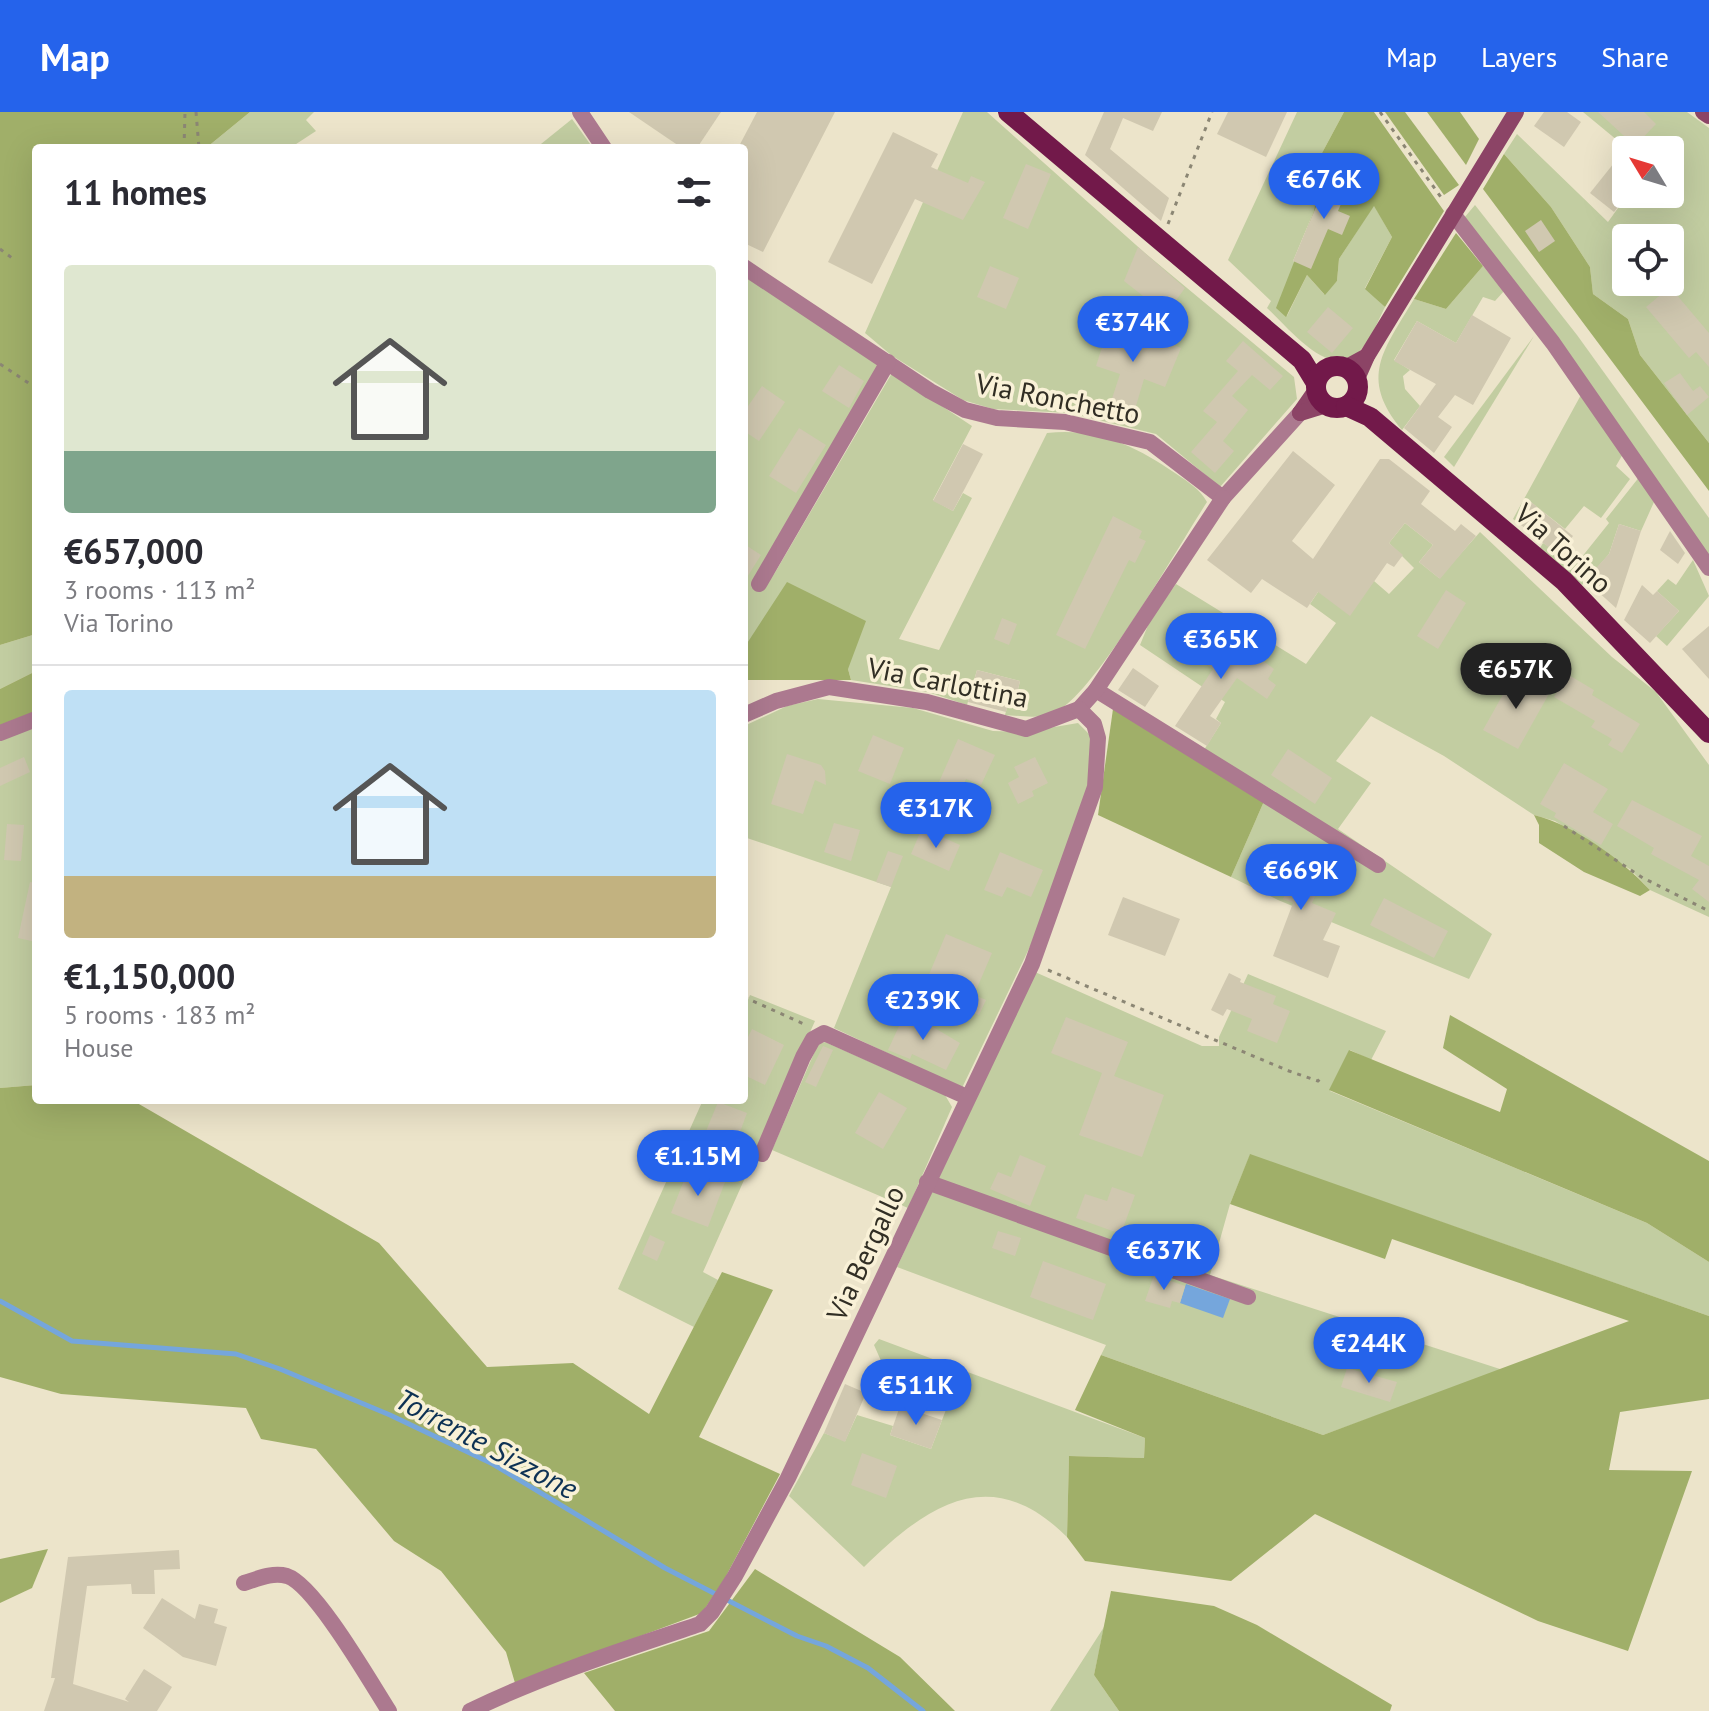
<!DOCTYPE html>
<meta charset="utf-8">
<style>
:root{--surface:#fff;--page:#f7f7f7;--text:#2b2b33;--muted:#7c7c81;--line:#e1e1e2;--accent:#2563eb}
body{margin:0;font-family:"PT Sans",sans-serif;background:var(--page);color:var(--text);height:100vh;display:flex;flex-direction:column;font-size:30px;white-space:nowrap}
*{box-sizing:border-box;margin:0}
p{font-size:26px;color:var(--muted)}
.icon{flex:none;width:44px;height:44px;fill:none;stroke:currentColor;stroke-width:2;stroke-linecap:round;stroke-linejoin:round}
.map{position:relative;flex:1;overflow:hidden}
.drawer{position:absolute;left:32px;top:32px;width:716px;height:960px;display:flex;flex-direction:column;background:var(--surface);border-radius:8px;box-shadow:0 8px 32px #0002}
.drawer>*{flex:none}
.needle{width:52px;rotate:308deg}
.fabs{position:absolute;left:1612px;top:24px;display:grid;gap:16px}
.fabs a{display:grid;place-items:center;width:72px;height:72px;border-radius:8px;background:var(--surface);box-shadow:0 8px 32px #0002;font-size:40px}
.price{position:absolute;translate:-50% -68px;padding:0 18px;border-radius:28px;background:var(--accent);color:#fff;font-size:26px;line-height:52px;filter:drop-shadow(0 2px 4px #0008)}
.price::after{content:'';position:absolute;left:50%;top:48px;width:24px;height:18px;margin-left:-12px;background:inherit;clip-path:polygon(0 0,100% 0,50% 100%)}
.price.current{background:#222;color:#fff}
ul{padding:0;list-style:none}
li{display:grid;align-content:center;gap:16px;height:424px;padding:0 32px}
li+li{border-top:2px solid var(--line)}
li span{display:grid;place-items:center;height:248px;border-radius:8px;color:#555}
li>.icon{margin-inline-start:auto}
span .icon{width:144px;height:144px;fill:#fffc;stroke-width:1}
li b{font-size:34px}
h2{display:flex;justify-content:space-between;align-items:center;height:96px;padding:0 32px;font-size:34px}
header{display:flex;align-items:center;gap:48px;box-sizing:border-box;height:112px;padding:0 40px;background:var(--accent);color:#fff}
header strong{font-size:38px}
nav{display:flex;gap:44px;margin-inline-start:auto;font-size:28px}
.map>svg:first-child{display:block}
.green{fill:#c2cda1;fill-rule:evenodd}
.forest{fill:#a0af69}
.water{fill:#75a6dc}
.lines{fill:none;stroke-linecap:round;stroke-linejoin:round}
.stream{stroke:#75a6dc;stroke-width:5}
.building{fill:#d0c8b0}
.path{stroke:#8b8674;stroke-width:3;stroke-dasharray:4 6;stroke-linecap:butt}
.street{stroke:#ac798f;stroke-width:16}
.secondary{stroke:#8c4466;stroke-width:16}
.primary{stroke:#72194a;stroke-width:20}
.labels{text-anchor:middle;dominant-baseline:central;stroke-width:7;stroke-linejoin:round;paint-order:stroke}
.street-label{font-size:28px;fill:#312e24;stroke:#f9f1d7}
.water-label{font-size:30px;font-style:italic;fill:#0d3154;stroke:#f9f1d7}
</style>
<header>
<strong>Map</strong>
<nav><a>Map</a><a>Layers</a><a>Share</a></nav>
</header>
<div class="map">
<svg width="1709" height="1599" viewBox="0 0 1709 1599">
<rect width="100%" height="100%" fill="#ece4ca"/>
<g class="green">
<path d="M250,0H314L306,8L316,19L290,36H206Z"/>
<path d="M963,0H987L1145,141L1294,265L1297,287L1220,375L1156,322L1070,301L993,297L963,288L891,243L865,221Z"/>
<path d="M1297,0H1344L1322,41L1314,99L1293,149L1296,150L1287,204L1307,163L1324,182L1337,169L1339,147L1374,93L1392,125L1365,176L1385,195C1377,211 1369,233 1354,244C1326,265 1286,213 1267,196L1271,189L1228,148Z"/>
<path d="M1583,0H1687L1709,16V331L1640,243L1628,207L1593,182L1590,155L1551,95L1504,42L1517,22L1608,110L1628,82H1670V38H1629ZM1626,126H1670V170H1626Z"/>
<path d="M572,7L593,36H536Z"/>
<path d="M1475,93L1577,223L1709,406V449L1464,106Z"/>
<path d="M1483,154L1504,179L1495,189L1483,185L1456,231L1417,209L1394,248L1410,258L1403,264L1405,277L1420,294L1402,318C1358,265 1384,238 1414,187L1446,197Z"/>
<path d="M744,164L880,253L773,464L892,261L972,314L933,388L953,399L963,381L972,386L899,527L939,538L1047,321C1096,315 1136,334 1175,361C1188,370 1199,376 1207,390C1179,433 1094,584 1054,601C1041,607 1020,604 1005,603L1008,592L1014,594L1020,569L977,558L967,593L928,580L851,568L848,557L744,536Z"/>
<path d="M1534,224L1454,355L1444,345Z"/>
<path d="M1582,281L1624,340L1616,354L1630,367L1601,406L1584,394L1565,417L1532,391L1516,409L1513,407Z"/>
<path d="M1640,364L1654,390L1641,419L1619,412L1609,442L1582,473L1540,436L1543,431L1577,451L1609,411L1606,407Z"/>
<path d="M1405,411L1433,433L1419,450L1439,466L1480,420L1612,545L1656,580L1709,653V805L1650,778L1631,758L1555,709L1534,703L1444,644L1371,604L1336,649L1371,671L1338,717L1492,822L1469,867L1278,788L1231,765L1265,687L1276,680L1204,638L1221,611L1216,607L1225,590L1140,533L1151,506L1176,472L1306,552L1336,511L1310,492L1318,480L1374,469L1389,482L1414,456L1389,431Z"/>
<path d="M1693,448L1709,484L1667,534L1656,524L1679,499L1657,479L1668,467L1676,473Z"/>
<path d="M36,522V559L0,577V533Z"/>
<path d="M818,587L913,596L993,619L1025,620L1078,611L1091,624L1092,671L1037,820L962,976L834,916L891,775L744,725V614L787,594Z"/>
<path d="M36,611V973L0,976V624Z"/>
<path d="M1035,860L1202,934H1219V925L1248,862L1386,919L1371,948L1350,938L1330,979L1647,1111L1709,1150V1204L1250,1043L1230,1092L1210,1163L1503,1258L1323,1323L1101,1243L1106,1233L897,1155Z"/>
<path d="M750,883L815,909L703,1160L718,1168L694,1215L618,1177L703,988H744V897Z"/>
<path d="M825,930L945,983L952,995L908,1096L772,1038L818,932Z"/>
<path d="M879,1227L1145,1326L1144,1346L1069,1344L1067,1425C991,1349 927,1393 864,1455L789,1384L824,1321L845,1329L857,1303L893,1314L890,1323L931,1337L947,1295L902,1280L907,1263L893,1258L886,1260L874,1233Z"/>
<path d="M1104,1515L1094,1563L1119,1599H1050Z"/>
</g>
<g class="forest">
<path d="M0,0H250L206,36H36V522L0,533Z"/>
<path d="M1344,0H1374L1444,99L1385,195L1365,177L1392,125L1374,94L1339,147L1337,169L1325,183L1307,163L1286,205L1276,196L1314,99L1322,41Z"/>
<path d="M1385,0H1405L1459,73L1444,83Z"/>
<path d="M1427,0H1460L1479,27L1466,53Z"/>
<path d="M1504,42L1551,95L1590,155L1593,182L1628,207L1640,243L1709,331V379L1483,77Z"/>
<path d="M1456,121L1483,154L1446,197L1414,187Z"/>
<path d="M787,470L866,509L848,557L851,568H744V536Z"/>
<path d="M36,559V602L0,616V577Z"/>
<path d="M1113,597L1265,687L1231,765L1098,703Z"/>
<path d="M1534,703C1576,714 1621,747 1650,778L1640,784L1584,760L1539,731V713Z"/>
<path d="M1450,903L1709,1049V1150L1647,1111L1329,978L1349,938L1500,1000L1507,977L1443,936Z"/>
<path d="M36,973V988H132L379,1131L487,1255L573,1251L649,1302L722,1160L773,1178L699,1325L780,1362L724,1468L702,1501L515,1571L506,1540L441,1459L394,1429L316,1337L261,1327L246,1296L61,1282L0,1265V976Z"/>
<path d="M1250,1042L1709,1204V1287L1620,1300L1609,1358L1692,1359L1628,1539L1538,1509L1315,1402L1231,1469L1085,1449L1067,1425L1069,1344L1144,1346L1145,1326L1075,1298L1101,1243L1323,1323L1629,1209L1392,1127L1385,1147L1230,1092Z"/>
<path d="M48,1437L32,1476L0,1491V1447Z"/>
<path d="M755,1457L900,1545L955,1599H615L584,1561L709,1519Z"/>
<path d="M1111,1479L1214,1494L1257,1513L1392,1593L1390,1599H1119L1094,1563Z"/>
</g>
<path class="water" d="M1186,1172L1230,1187L1223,1206L1180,1191Z"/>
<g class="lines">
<path class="stream" d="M0,1189L72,1229L236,1242L280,1257L390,1303L493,1352L665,1456L797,1524L826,1534L868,1556L923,1599"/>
</g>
<g class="building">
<path d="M629,0H721L697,36H682Z"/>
<path d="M757,0H835L763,140L744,131V36H738Z"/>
<path d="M1104,0H1162L1153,19L1123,6L1110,37L1169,86L1161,109L1085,43Z"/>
<path d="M1228,0H1287L1266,45L1217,22Z"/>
<path d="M1544,0H1567L1581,10L1564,35L1534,14Z"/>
<path d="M1598,0H1644L1656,12L1635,34Z"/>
<path d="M893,20L938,42L931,55L968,71L971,64L985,70L963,108L915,87L872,172L828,150Z"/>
<path d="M1626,36V85L1614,100L1590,81Z"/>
<path d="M1026,52L1051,62L1028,117L1003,106Z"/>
<path d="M1330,62L1350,71L1338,99L1350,104L1342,123L1328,117L1311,157L1293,149Z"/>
<path d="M1541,108L1555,129L1539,140L1525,119Z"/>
<path d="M1138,135L1185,176L1166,202L1124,169Z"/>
<path d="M990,154L1019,166L1006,197L977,185Z"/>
<path d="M1670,175L1709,221V255L1696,240L1689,246L1646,195Z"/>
<path d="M1115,195L1130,200L1126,213L1181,236L1165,275L1144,267L1130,314L1105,308L1120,262L1096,254Z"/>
<path d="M1328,195L1353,216L1332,241L1307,220Z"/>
<path d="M1472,203L1511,226L1473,293L1455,283L1438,305L1452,315L1434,341L1404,316L1436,272L1394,249L1417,209L1456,231Z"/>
<path d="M1243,229L1283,264L1270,278L1252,263L1232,284L1248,298L1223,329L1234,339L1215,361L1191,340L1217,310L1203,299L1238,259L1226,249Z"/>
<path d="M839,253L864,269L849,296L822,279Z"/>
<path d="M1680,261L1693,279L1700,274L1709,285L1687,303L1664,271Z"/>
<path d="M762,274L785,290L759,329L744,319V300Z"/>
<path d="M799,316L826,333L796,381L769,364Z"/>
<path d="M963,332L983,342L953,399L933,389Z"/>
<path d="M1293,339L1335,373L1292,429L1313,447L1380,347H1389L1430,379L1421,392L1455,419L1461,412L1476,424L1440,467L1419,450L1433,433L1405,411L1389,431L1403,443L1394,455L1387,451L1350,504L1318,480L1307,496L1262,467L1251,481L1207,448Z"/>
<path d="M1531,390L1573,424L1558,443L1516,409Z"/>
<path d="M1113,404L1142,419L1139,426L1146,429L1135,451L1129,448L1085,537L1056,523Z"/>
<path d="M1619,412L1641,419L1616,496L1585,468L1609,442Z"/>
<path d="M1670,419L1685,441L1678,452L1660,438Z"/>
<path d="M744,432L761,443L744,470Z"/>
<path d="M1642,473L1653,483L1657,479L1679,499L1650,531L1624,508Z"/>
<path d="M1446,478L1466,491L1438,537L1417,524Z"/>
<path d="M1002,506L1017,512L1009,533L994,527Z"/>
<path d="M1709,514V567L1682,537Z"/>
<path d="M1203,516L1215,525L1220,518L1274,557L1268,567L1276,573L1267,587L1237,566L1210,604L1221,611L1207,634L1175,614L1213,557L1187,538Z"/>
<path d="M1133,556L1159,574L1145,595L1118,578Z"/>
<path d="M977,558L1020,569L1014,594L1008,592L1006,600L968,590Z"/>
<path d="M1515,561L1550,580L1518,637L1483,618Z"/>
<path d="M1567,562L1594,578L1592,583L1640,612L1622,641L1608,633L1612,627L1591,615L1595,609L1554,585Z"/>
<path d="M873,623L904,636L890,672L858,659Z"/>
<path d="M958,627L995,643L981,673L966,667L957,688L935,679Z"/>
<path d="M1288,637L1332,666L1315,692L1271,663Z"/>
<path d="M787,642L821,653L825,659L826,673L815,668L803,702L771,692Z"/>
<path d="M24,645L30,660L0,674V656Z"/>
<path d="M1035,645L1048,671L1032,679L1034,684L1018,692L1008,671L1019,665L1014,655Z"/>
<path d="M1564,651L1608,677L1593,700L1613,712L1601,733L1554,705L1556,701L1540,692Z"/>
<path d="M1632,688L1702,724L1691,744L1709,754V790L1692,777L1699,768L1651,742L1654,736L1617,714Z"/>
<path d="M834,711L860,718L851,749L824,740Z"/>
<path d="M7,712L24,713L21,749L4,748Z"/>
<path d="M922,716L960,733L949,759L911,742Z"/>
<path d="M1269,732L1327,759L1312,791L1336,801L1323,828L1340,834L1328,866L1273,844L1293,791L1283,787L1287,778L1254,764Z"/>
<path d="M888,739L903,744L891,775L876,770Z"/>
<path d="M1000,740L1043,758L1031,785L1007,775L1002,785L984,778Z"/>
<path d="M30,770L36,771V830L18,826Z"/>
<path d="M1123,785L1180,807L1165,844L1108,823Z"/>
<path d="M1384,786L1448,819L1434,846L1370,813Z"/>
<path d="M946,822L992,841L974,883L986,888L979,903L916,877L923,863L928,865Z"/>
<path d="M1229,861L1241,867L1240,870L1276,884L1273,892L1290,899L1277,931L1247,919L1252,907L1227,897L1223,904L1211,898Z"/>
<path d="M906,899L960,931L946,958L912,942L910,947L888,938Z"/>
<path d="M1066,905L1128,930L1114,964L1164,983L1142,1045L1079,1023L1102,961L1051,941Z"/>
<path d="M752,917L784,933L765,973L744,963V933Z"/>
<path d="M823,934L833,938L816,975L805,970Z"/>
<path d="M879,980L907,996L883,1037L855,1021Z"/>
<path d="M718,990L747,1001L734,1036L704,1024Z"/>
<path d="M1020,1043L1046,1054L1030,1094L990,1077L998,1060L1011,1065Z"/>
<path d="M689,1056L725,1070L708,1115L671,1101Z"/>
<path d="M1112,1075L1135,1083L1121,1122L1076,1106L1085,1082L1107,1089Z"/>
<path d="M998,1119L1021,1126L1015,1144L992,1136Z"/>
<path d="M650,1123L665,1130L657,1149L642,1142Z"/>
<path d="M1043,1149L1106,1172L1093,1208L1030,1185Z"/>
<path d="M1154,1163L1185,1174L1180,1191L1172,1189L1170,1196L1145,1189Z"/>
<path d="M1347,1256L1397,1270L1390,1290L1341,1275Z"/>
<path d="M845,1272L866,1281L845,1330L824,1321Z"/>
<path d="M900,1294L942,1308L931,1337L890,1323Z"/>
<path d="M862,1341L897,1354L886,1386L851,1373Z"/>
<path d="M179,1438L180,1457L154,1458L155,1482H132L131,1472L87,1474L73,1572L129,1590L125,1587L144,1557L172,1575L157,1599H44L55,1566H51L68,1445Z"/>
<path d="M162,1486L195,1507L199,1492L218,1497L214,1511L227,1515L216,1554L183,1545L143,1516Z"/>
</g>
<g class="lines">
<g class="path">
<path d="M196,0L199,36"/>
<path d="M1380,0L1443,88"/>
<path d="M184,36L185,0"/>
<path d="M1168,112L1212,0"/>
<path d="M0,137L12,146"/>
<path d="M0,252L36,276"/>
<path d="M1564,714L1643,766L1709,799"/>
<path d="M1048,858L1289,959L1318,969L1323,963"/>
<path d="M744,885L806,913"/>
</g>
<g class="street">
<path d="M580,0L604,36"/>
<path d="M1453,102L1553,231L1709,456"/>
<path d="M744,155L930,279L965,298L997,306L1065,310L1150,330L1223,386L1300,301"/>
<path d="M759,472L888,250"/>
<path d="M1096,578L1378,753"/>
<path d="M744,603L776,589L829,575L927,590L1026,617L1079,597L1096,578L1223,386"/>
<path d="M0,621L36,607"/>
<path d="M762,1042L803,945L813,927L824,921L967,985"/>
<path d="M927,1070L1248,1185"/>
<path d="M244,1471C257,1467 272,1460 287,1464C315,1473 371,1571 389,1599"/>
<path d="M470,1599C544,1563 622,1538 700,1512L712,1500L735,1464L788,1366L1032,852L1095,675L1098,626L1094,612L1079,597"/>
</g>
<g class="secondary">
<path d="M1703,0L1709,4"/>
<path d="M1345,256L1367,244"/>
<path d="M1356,269L1367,244L1516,0"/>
<path d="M1300,301L1316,278"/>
<path d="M1300,301L1326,293"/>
</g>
<g class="primary">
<path d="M1008,0L1302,248L1316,271"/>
<circle cx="1337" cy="275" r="21"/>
<path d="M1346,294L1370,305L1564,469L1709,621"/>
</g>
</g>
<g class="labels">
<g class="street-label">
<text transform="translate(1058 286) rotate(11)">Via Ronchetto</text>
<text transform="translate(1564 436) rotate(42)">Via Torino</text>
<text transform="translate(948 570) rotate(11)">Via Carlottina</text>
<text transform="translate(865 1141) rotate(-65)">Via Bergallo</text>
</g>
<g class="water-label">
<text transform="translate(487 1331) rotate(28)">Torrente Sizzone</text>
</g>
</g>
</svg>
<div class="fabs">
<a><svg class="needle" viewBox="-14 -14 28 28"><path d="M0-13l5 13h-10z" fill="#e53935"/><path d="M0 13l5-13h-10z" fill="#7c7c81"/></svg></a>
<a><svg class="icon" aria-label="locate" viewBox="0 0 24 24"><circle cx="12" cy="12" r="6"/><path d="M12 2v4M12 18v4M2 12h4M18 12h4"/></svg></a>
</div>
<b class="price" style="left:1324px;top:109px">€676K</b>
<b class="price" style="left:1133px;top:252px">€374K</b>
<b class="price" style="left:1221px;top:569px">€365K</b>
<b class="price current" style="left:1516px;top:599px">€657K</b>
<b class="price" style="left:936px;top:738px">€317K</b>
<b class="price" style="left:1301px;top:800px">€669K</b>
<b class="price" style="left:923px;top:930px">€239K</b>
<b class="price" style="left:698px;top:1086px">€1.15M</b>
<b class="price" style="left:1164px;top:1180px">€637K</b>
<b class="price" style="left:1369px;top:1273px">€244K</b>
<b class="price" style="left:916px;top:1315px">€511K</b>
<section class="drawer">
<h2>11 homes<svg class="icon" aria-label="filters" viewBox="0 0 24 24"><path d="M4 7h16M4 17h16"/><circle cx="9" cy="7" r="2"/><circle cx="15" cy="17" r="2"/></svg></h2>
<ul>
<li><span style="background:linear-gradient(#dfe7d0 75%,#7fa58c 0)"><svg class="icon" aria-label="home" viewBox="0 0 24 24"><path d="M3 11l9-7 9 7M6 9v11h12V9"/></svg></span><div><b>€657,000</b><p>3 rooms · 113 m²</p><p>Via Torino</p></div></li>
<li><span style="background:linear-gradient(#bfe0f5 75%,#c2b280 0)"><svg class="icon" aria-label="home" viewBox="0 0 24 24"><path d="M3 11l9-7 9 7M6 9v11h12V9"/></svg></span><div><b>€1,150,000</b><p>5 rooms · 183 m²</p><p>House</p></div></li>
</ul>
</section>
</div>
